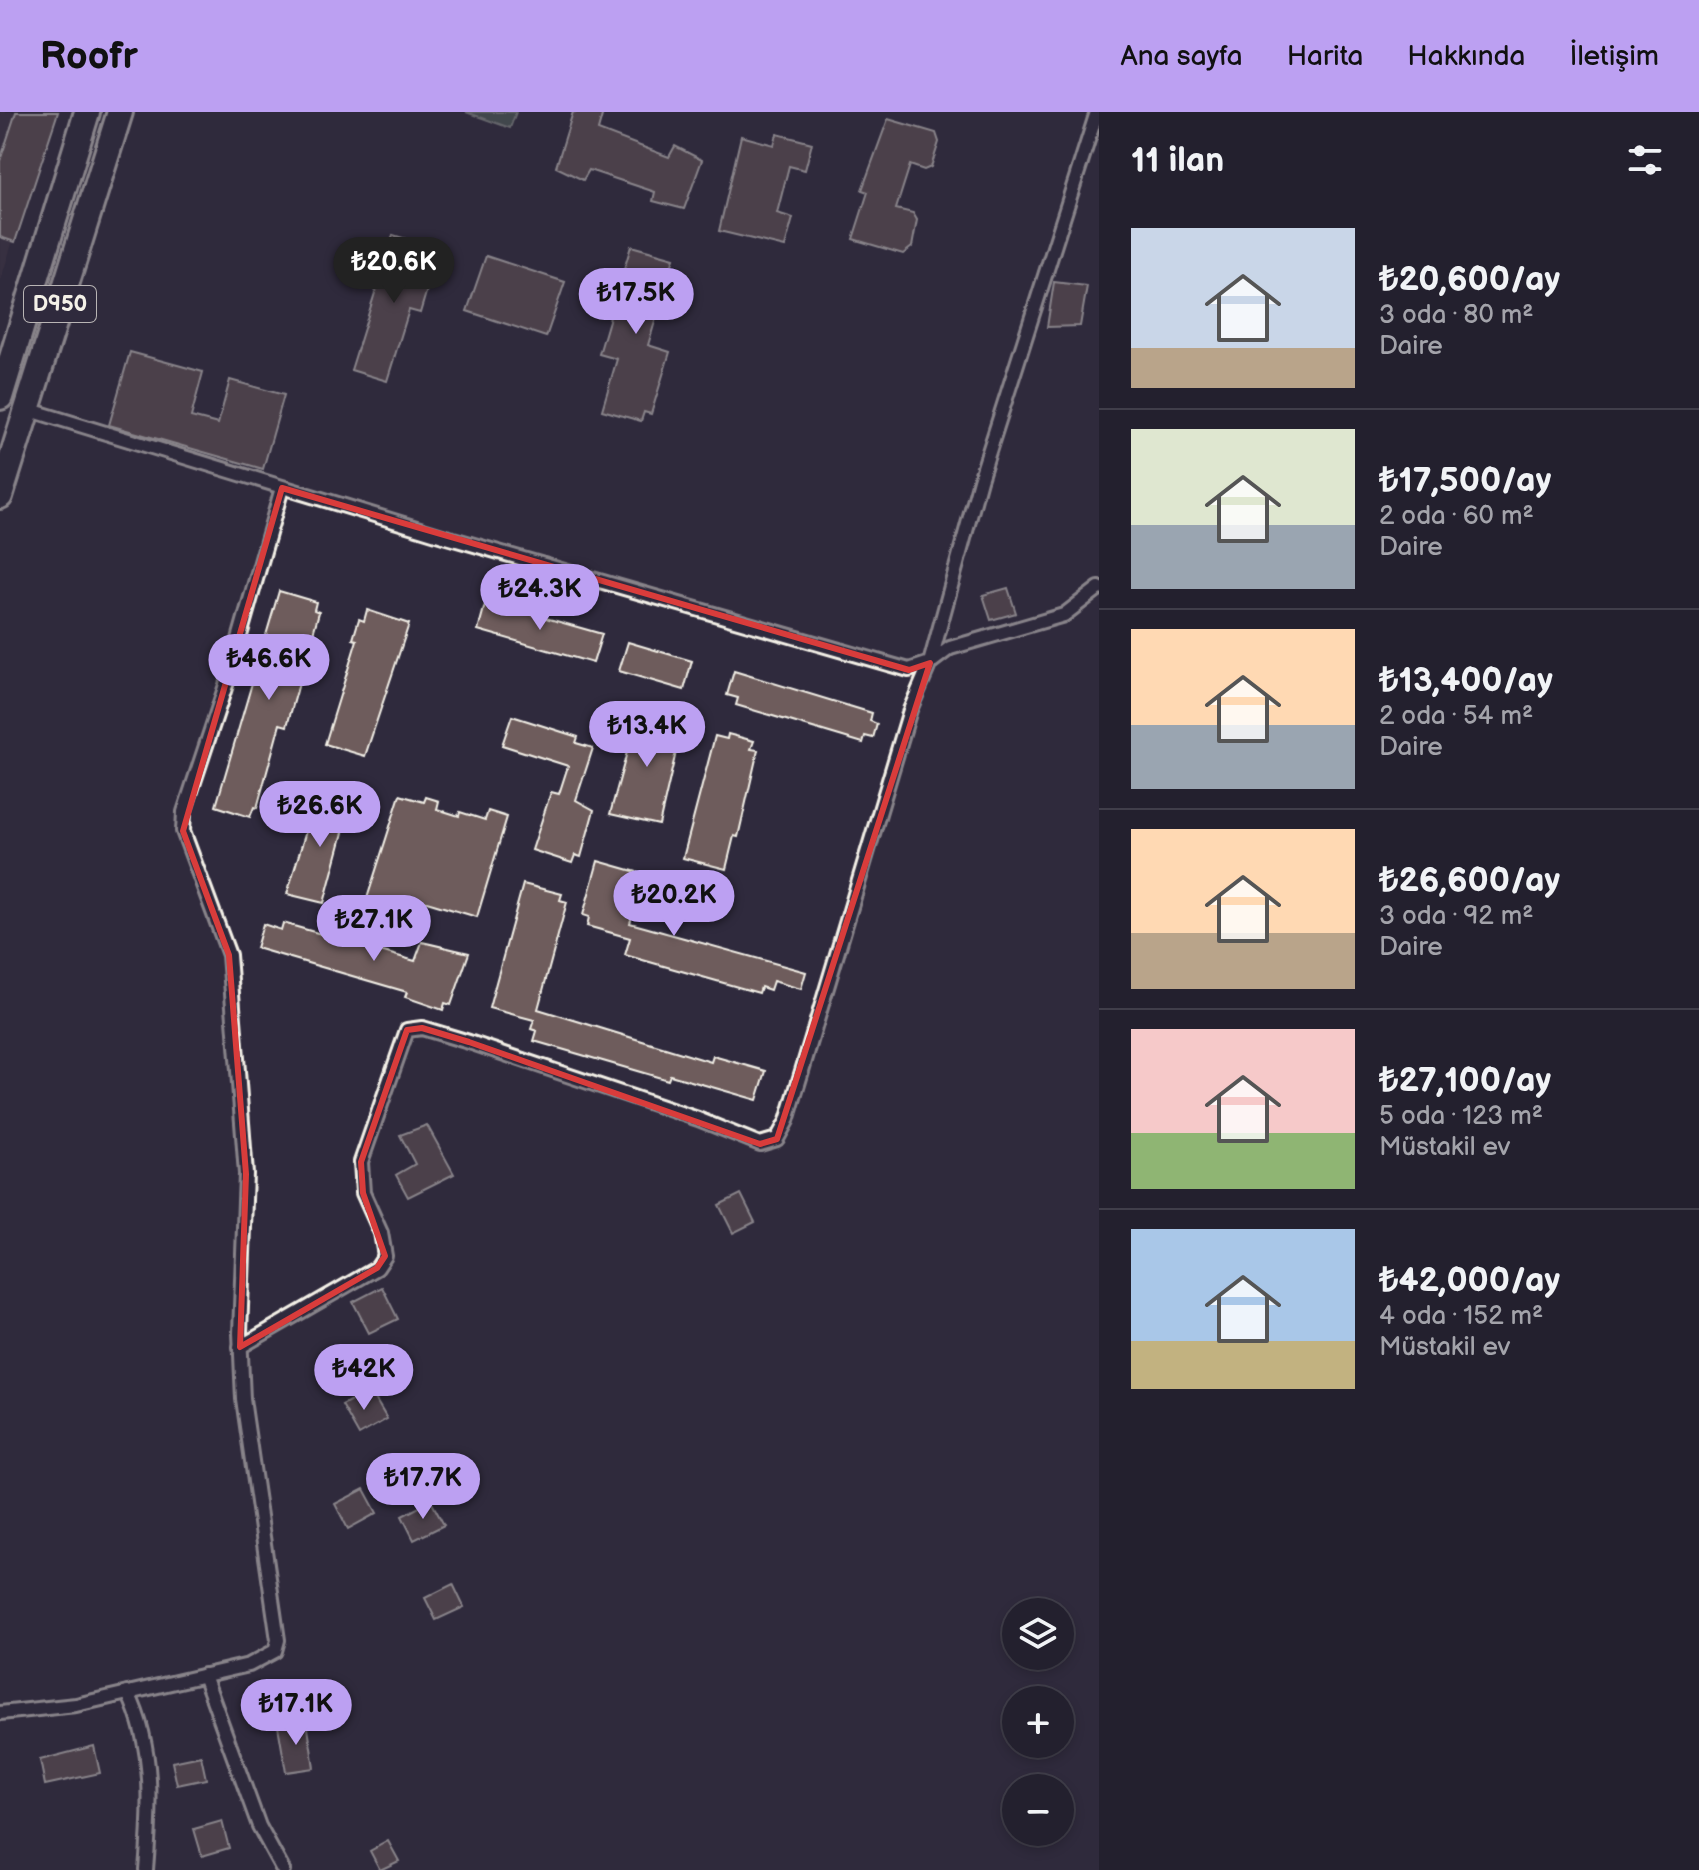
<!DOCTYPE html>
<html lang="tr">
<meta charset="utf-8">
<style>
:root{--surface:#23202e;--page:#2b2836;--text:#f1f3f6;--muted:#a3a3aa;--line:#403e4a;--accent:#bca0f2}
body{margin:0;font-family:"Balsamiq Sans",sans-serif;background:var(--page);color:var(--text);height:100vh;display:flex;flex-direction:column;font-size:30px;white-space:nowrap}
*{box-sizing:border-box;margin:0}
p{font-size:26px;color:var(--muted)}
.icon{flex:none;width:44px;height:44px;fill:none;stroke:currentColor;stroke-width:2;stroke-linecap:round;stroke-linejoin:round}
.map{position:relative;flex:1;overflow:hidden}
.panel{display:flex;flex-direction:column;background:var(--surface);width:600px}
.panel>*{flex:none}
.tools{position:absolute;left:1002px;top:1486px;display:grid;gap:16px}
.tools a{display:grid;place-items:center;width:72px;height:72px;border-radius:50%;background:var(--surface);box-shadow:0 4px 12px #0003,0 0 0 2px var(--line);font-size:40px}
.price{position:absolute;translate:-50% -68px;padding:0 18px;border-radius:28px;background:var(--accent);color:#111;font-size:26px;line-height:52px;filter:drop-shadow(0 2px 4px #0008)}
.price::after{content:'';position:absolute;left:50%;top:48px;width:24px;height:18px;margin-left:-12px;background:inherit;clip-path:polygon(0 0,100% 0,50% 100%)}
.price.on{background:#222;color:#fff}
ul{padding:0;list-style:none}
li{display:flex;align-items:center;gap:24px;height:200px;padding:0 32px}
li+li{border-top:2px solid var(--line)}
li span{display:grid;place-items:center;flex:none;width:224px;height:160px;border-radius:0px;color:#555}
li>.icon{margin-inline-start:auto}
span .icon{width:96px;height:96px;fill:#fffc;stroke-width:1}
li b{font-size:34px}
h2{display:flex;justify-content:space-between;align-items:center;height:96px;padding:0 32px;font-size:34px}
header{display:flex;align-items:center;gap:48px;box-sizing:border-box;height:112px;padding:0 40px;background:var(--accent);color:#111}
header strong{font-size:38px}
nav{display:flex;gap:44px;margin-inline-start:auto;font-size:28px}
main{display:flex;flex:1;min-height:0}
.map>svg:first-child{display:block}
.built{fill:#423946}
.green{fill:#596a61;stroke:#a6aea4;stroke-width:2}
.building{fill:#6e5b5b;stroke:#f4f1e8;stroke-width:2}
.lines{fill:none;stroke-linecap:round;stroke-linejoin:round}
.street-casing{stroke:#f4f1e8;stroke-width:18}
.highway-casing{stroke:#f4f1e8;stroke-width:30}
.street{stroke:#2f2a3d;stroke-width:12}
.highway{stroke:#2f2a3d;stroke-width:24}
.marked{fill:none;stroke:#d93c3b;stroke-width:6;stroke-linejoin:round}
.labels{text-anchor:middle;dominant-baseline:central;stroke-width:8;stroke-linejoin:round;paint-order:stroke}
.shield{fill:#2f2a3d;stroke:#b9b5b5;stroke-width:2}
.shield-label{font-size:22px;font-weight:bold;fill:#f4f1e8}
</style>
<header>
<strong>Roofr</strong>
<nav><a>Ana sayfa</a><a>Harita</a><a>Hakkında</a><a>İletişim</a></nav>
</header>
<main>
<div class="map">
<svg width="1099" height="1758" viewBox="0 0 1099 1758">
<rect width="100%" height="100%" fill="#2f2a3d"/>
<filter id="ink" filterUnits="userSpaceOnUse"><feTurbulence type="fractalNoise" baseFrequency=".0125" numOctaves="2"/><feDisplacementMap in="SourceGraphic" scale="16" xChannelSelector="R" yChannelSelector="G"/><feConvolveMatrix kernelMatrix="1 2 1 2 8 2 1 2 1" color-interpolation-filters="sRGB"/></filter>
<g filter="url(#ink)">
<path class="built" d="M0,0H53L0,170Z"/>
<path class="green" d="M466,0H516L510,16Z"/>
<g class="building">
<path d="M16,0H58L15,130L0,125V49Z"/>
<path d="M573,0H603L598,18L669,45L675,34L702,48L684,97L653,89L655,80L589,58L583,68L556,55Z"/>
<path d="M888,7L936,21L939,30L931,55L924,58L910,53L896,97L913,101L917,108L912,135L903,142L853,127L868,80L862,78Z"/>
<path d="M777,22L812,31L805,58L789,54L777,101L793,106L785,135L719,119L741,24L774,33Z"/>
<path d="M393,123L439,137L420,201L409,198L387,269L351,258Z"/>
<path d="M631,134L674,146L648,233L670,240L651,302L644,300L641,309L602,298L617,247L599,242Z"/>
<path d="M486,144L565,170L546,225L467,199Z"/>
<path d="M1054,170L1087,174L1080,214L1047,215Z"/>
<path d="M130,240L203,260L191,305L218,312L230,268L284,283L263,357L109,313Z"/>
<path d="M1008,476L1016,501L991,508L983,483Z"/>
<path d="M279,479L316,490L314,498L319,500L287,614L280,612L257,696L254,695L250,705L216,694Z"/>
<path d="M486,489L602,522L593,551L478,518Z"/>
<path d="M367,498L409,512L365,644L325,632L357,528L353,527L359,507L364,509Z"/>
<path d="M628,530L692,549L684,578L619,559Z"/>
<path d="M734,559L872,601L870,609L877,612L873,626L865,624L863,631L736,593L738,586L727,583Z"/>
<path d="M638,600L683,610L659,713L610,702Z"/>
<path d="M512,604L578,625L576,631L593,636L576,688L594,698L581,745L575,743L572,751L532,738L551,680L559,682L568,654L502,633Z"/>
<path d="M728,622L754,629L751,637L758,638L738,725L734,724L726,757L683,746L715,624L727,627Z"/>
<path d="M333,682L352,687L324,791L287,782L316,686L331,690Z"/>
<path d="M400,683L424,690L426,685L439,689L437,697L459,704L460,700L485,708L488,699L507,705L477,805L420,788L410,820L391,814L393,808L363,799Z"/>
<path d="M598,749L644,762L630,811L806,860L801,877L773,869L770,878L761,875L759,881L625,843L630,826L587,814L589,805L583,803Z"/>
<path d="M523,772L562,782L560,788L567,790L538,897L711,950L713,944L766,959L757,988L670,963L668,968L534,929L537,919L531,917L534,908L489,896Z"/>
<path d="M283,811L415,849L422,830L469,841L451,893L445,891L443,898L405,885L407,880L256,836L263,812L281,818Z"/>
<path d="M427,1013L454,1062L408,1085L396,1063L415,1052L400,1023Z"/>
<path d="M741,1082L755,1110L733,1121L719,1093Z"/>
<path d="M382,1175L398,1207L369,1221L353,1190Z"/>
<path d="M370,1278L387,1307L359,1323L342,1293Z"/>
<path d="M364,1377L377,1401L348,1417L335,1392Z"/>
<path d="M431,1389L444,1413L414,1428L402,1404Z"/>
<path d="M453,1472L464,1495L436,1508L425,1486Z"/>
<path d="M307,1609L314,1656L286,1660L278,1614Z"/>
<path d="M94,1634L100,1661L45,1673L40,1648Z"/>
<path d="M201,1644L206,1667L177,1673L172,1650Z"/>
<path d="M222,1709L229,1736L202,1744L194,1717Z"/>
<path d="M388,1729L399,1749L380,1758L370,1739Z"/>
</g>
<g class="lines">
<g class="street-casing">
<g id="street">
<path d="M27,297L443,424L909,558L930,551L950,536L1064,503L1099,476"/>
<path d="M240,1235L377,1156L385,1144L381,1121L363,1081L361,1050L407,918L422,916L469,930L698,1007L760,1032L777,1027L787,1009L910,598L930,551L980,368L1097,0"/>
<path d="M204,1563L259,1714L283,1758"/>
<path d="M128,1581C155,1636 151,1698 146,1758"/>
<path d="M0,1601L76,1593L249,1553L275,1539L278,1528L243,1287L240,1221L246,1062L229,843L183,719L184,700L226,573L282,376"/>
</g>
</g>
<g class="highway-casing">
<g id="highway">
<path d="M0,285L87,0"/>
<path d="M0,384L120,0"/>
</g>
</g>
<use href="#street" class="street"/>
<use href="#highway" class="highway"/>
</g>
</g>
<path d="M0 0H1099V1758H0ZM282,376L909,558L930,551L777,1027L760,1032L469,930L422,916L407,918L361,1050L363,1081L385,1144L377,1156L240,1235L246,1062L229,843L183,719Z" fill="#2f2a3d" fill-opacity=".55" fill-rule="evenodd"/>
<path class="marked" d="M282,376L909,558L930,551L777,1027L760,1032L469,930L422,916L407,918L361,1050L363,1081L385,1144L377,1156L240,1235L246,1062L229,843L183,719Z"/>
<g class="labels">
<rect class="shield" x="24" y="174" width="72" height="36" rx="6"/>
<g class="shield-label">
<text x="60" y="192">D950</text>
</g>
</g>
</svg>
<div class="tools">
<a><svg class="icon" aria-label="layers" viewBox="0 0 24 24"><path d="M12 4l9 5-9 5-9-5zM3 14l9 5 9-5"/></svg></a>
<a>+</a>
<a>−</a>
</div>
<b class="price on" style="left:394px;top:193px">₺20.6K</b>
<b class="price" style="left:636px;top:224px">₺17.5K</b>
<b class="price" style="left:540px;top:520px">₺24.3K</b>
<b class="price" style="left:269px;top:590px">₺46.6K</b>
<b class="price" style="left:647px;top:657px">₺13.4K</b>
<b class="price" style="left:320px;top:737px">₺26.6K</b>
<b class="price" style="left:674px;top:826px">₺20.2K</b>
<b class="price" style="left:374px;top:851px">₺27.1K</b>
<b class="price" style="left:364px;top:1300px">₺42K</b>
<b class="price" style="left:423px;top:1409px">₺17.7K</b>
<b class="price" style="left:296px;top:1635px">₺17.1K</b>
</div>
<section class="panel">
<h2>11 ilan<svg class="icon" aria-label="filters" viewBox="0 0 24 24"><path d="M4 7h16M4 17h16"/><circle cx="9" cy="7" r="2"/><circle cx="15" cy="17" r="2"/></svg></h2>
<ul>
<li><span style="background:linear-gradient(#c9d6e8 75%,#b9a48a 0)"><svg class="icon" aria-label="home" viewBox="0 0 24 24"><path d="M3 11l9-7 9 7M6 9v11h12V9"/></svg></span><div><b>₺20,600/ay</b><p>3 oda · 80 m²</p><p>Daire</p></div></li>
<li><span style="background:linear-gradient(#dfe7d0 60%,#9aa5b1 0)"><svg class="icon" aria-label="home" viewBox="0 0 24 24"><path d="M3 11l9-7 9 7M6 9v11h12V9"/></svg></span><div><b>₺17,500/ay</b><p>2 oda · 60 m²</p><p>Daire</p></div></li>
<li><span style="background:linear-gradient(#ffd9b3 60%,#9aa5b1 0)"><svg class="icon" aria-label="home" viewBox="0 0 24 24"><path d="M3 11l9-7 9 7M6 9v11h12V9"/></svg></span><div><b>₺13,400/ay</b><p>2 oda · 54 m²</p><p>Daire</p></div></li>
<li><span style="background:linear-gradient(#ffd9b3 65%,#b9a48a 0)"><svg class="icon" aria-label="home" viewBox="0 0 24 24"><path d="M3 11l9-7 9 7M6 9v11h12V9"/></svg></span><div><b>₺26,600/ay</b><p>3 oda · 92 m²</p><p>Daire</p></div></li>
<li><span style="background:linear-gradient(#f6c9c9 65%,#8fb573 0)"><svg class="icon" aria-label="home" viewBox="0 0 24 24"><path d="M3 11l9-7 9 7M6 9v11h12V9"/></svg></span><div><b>₺27,100/ay</b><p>5 oda · 123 m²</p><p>Müstakil ev</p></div></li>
<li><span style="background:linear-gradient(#a9c7e8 70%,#c2b280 0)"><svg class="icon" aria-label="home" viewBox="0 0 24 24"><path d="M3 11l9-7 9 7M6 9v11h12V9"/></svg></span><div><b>₺42,000/ay</b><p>4 oda · 152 m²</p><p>Müstakil ev</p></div></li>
</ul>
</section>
</main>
